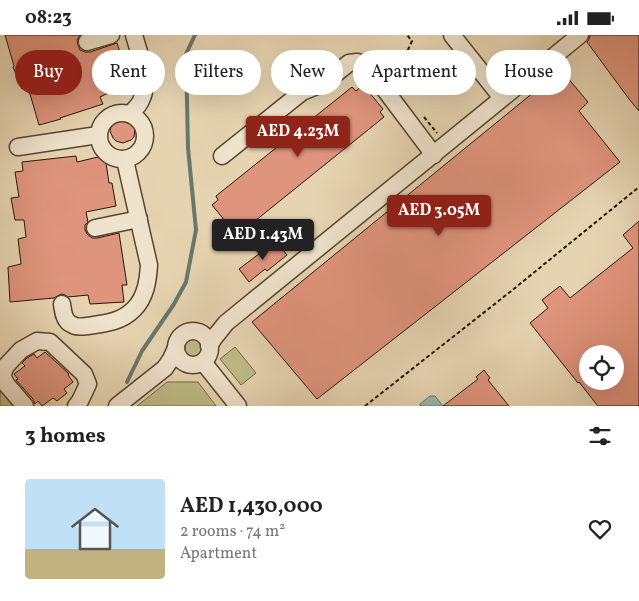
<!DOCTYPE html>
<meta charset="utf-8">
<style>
:root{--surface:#fff;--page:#f6f6f6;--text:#222;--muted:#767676;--accent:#8f2418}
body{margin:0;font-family:Vollkorn,serif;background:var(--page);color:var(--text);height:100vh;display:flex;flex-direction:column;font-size:19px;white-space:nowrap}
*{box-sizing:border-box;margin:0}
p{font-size:16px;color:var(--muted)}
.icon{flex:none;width:28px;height:28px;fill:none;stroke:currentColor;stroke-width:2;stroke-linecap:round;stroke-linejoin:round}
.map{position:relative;height:371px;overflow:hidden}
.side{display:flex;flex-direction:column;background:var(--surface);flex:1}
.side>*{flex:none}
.banner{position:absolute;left:15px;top:15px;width:610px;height:45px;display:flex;gap:10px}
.fabs{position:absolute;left:579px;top:310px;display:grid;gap:10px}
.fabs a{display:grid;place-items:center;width:45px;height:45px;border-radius:50%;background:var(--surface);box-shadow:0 5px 20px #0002;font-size:25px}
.price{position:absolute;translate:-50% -42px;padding:0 11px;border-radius:5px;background:var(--accent);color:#fff;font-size:16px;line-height:32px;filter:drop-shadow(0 1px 2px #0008)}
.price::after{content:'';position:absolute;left:50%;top:30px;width:15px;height:11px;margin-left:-8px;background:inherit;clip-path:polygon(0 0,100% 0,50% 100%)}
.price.active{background:#222;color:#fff}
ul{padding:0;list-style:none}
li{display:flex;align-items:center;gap:15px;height:125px;padding:0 25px}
li span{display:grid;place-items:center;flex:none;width:140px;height:100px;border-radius:5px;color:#555}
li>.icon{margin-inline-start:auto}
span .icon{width:60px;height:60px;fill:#fffc;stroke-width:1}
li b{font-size:21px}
h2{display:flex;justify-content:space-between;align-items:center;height:60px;padding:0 25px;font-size:21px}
.tag{padding:0 18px;border-radius:22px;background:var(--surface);box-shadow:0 5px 20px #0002;font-size:18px;line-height:45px}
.tag.active{background:var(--accent);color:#fff}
.status{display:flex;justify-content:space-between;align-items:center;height:35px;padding:0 25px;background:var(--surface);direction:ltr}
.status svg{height:14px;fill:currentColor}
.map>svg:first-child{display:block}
.green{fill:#bdbb86;stroke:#726946}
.water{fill:#96b8af;stroke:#69786b}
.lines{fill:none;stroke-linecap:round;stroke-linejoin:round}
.stream{stroke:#69786b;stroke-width:4}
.building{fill:#df947d;stroke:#261706;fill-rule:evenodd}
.minor-casing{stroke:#564631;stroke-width:19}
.path{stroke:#261706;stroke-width:2;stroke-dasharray:4 2.5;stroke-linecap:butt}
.minor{stroke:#efe3cc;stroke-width:16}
</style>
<div class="status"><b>08:23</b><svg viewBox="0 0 49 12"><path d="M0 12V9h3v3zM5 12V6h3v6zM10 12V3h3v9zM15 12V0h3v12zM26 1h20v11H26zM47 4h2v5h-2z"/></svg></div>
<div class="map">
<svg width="639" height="371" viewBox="0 0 639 371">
<rect width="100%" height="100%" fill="#e6d4b1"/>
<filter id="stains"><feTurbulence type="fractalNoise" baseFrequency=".004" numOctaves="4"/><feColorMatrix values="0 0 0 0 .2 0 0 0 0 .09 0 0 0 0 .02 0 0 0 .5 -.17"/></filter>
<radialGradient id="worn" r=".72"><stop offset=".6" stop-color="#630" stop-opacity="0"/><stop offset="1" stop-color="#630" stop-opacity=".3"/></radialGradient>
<g class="green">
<circle cx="194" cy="312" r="10"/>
<path d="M235,312L256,338L241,350L220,324Z"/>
<path d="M0,346L19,371H0Z"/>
<path d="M167,347H198L216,371H137Z"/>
</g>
<path class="water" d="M430,361H435L443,371H420V369Z"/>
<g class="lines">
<path class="stream" d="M127,347L142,316L174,269L186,247L196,195L188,113L186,19L195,0"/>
</g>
<g class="building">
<path d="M5,0H80L77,5L78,10L80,15L85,17H90L117,8L123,26L116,28L123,47L119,53L100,62L103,69L60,83L61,84L39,90L28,52L22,54L13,32L14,31Z"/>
<path d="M590,0H639V76L629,64L587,7L589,4Z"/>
<path d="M561,35L588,67L579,76L620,127L317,364L252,287Z"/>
<path d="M363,50L383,74L380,77L384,82L245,194L243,190L234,197L212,170L218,165L216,161L352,52L356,56Z"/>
<path d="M121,83L123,86L127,88H133L135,94L134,102L131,105L123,108L116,106L113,103L110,96L112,88L115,86Z"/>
<path d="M76,121L77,127L98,122L106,128L109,148H112L116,171L86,177L88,187L85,190V195L87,199L92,203H97L119,198L127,250H122L124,267L90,269L88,260L68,262L65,260L61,259L54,263L10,267L8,232L21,229L18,204L26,202L24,185H15L11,163L19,162L15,137L23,136L22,127Z"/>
<path d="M639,186V371H598L579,347L578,348L530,288L548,273L542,265L560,251L570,263L633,213L623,200ZM588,319H615V346H588Z"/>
<path d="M276,206L287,220L267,236L265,234L249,247L239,234Z"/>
<path d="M45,317L69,339L68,340L73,347L64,354L67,358L57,366L53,363L42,371L38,366L35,369L33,364L16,345L18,344L14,339L25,331L22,328L27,323L34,319L37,323Z"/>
<path d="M484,335L490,343L488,345L509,371H443L478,344L476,342Z"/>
</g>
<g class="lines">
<g class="minor-casing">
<g id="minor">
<path d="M452,0L502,63"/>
<path d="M87,7L111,0"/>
<circle cx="122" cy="101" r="23"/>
<path d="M130,79C135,74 140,70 142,63C150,46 139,18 134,0"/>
<path d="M18,112L98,100"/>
<path d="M222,121L302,57L324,48L349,28L357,27L364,29L370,35L434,120"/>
<path d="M95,193L139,184"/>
<path d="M62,269C63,275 63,282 68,287C70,289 73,290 75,291C81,293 107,288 114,286C121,284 129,279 134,274C146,262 148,245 149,230L125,125"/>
<circle cx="193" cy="313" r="17"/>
<path d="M209,311L214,303L226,288L580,0"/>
<path d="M203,327L238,371"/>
<path d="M25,371L7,350L2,341L6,331L21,315L37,306L50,307L84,339L88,349L80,366L76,371"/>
<path d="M117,371L165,333L171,324L176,313"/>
</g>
</g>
<g class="path">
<path d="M395,45L396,41L412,6L407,0"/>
<path d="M424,82L437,98"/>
<path d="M365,371L510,257L639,152"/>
</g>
<use href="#minor" class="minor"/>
</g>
<rect width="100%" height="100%" filter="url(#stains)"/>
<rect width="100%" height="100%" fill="url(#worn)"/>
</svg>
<div class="fabs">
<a><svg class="icon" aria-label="locate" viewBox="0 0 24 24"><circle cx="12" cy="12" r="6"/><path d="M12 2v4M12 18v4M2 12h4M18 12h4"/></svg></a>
</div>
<b class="price" style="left:298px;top:123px">AED 4.23M</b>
<b class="price" style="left:439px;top:202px">AED 3.05M</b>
<b class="price active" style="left:263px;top:226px">AED 1.43M</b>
<div class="banner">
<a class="tag active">Buy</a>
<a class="tag">Rent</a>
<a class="tag">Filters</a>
<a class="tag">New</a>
<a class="tag">Apartment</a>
<a class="tag">House</a>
</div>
</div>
<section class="side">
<h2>3 homes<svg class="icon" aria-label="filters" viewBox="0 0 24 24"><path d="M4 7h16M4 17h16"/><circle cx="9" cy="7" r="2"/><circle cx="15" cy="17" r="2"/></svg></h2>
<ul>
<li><span style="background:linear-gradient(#bfe0f5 70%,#c2b280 0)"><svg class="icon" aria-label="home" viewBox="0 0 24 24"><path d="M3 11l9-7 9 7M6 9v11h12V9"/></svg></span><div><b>AED 1,430,000</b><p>2 rooms · 74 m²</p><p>Apartment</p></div><svg class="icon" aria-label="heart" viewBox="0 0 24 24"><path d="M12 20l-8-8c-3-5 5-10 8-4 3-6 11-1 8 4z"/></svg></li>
</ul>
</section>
